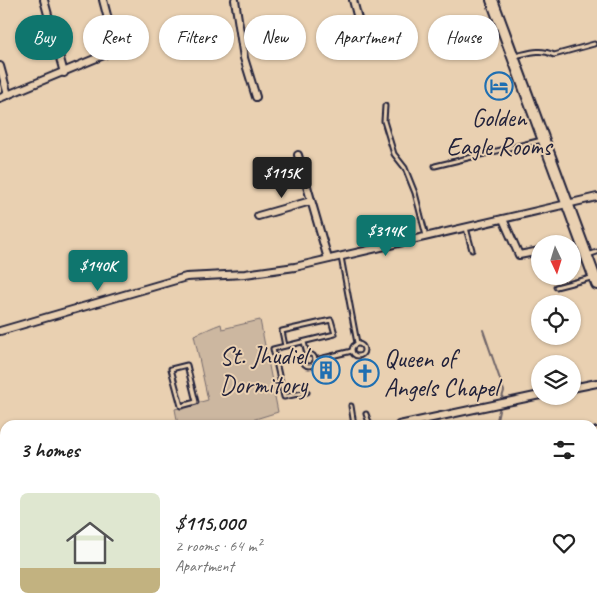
<!DOCTYPE html>
<meta charset="utf-8">
<style>
:root{--surface:#fff;--page:#f2f2f2;--text:#222;--muted:#767676;--line:#e0e0e0;--accent:#0f766e}
body{margin:0;font-family:Caveat,sans-serif;background:var(--page);color:var(--text);height:100vh;display:flex;flex-direction:column;font-size:19px;white-space:nowrap}
*{box-sizing:border-box;margin:0}
p{font-size:16px;color:var(--muted)}
.icon{flex:none;width:28px;height:28px;fill:none;stroke:currentColor;stroke-width:2;stroke-linecap:round;stroke-linejoin:round}
.map{position:relative;flex:1;overflow:hidden}
.drawer{position:absolute;left:0px;top:420px;width:598px;height:196px;display:flex;flex-direction:column;background:var(--surface);border-radius:15px 15px 0 0;box-shadow:0 1px 4px #0004}
.drawer>*{flex:none}
.hud{position:absolute;left:15px;top:15px;width:568px;height:45px;display:flex;gap:10px}
.needle{width:32px;rotate:176deg}
.fabs{position:absolute;left:531px;top:235px;display:grid;gap:10px}
.fabs a{display:grid;place-items:center;width:50px;height:50px;border-radius:50%;background:var(--surface);box-shadow:0 1px 4px #0004;font-size:25px}
.price{position:absolute;translate:-50% -42px;padding:0 11px;border-radius:5px;background:var(--accent);color:#fff;font-size:16px;line-height:32px;filter:drop-shadow(0 1px 2px #0008)}
.price::after{content:'';position:absolute;left:50%;top:30px;width:15px;height:11px;margin-left:-8px;background:inherit;clip-path:polygon(0 0,100% 0,50% 100%)}
.price.on{background:#222;color:#fff}
ul{padding:0;list-style:none}
li{display:flex;align-items:center;gap:15px;height:125px;padding:0 20px}
li+li{border-top:1px solid var(--line)}
li span{display:grid;place-items:center;flex:none;width:140px;height:100px;border-radius:8px;color:#555}
li>.icon{margin-inline-start:auto}
span .icon{width:60px;height:60px;fill:#fffc;stroke-width:1}
li b{font-size:21px}
h2{display:flex;justify-content:space-between;align-items:center;height:60px;padding:0 20px;font-size:21px}
.chip{padding:0 18px;border-radius:22px;background:var(--surface);box-shadow:0 1px 4px #0004;font-size:18px;line-height:45px}
.chip.on{background:var(--accent);color:#fff}
.map>svg:first-child{display:block}
.green{fill:#ccb7a0;stroke:#776c6e}
.lines{fill:none;stroke-linecap:round;stroke-linejoin:round}
.stream{stroke:#6f6569;stroke-width:2}
.service-casing{stroke:#22223b;stroke-width:7}
.minor-casing{stroke:#22223b;stroke-width:10}
.secondary-casing{stroke:#22223b;stroke-width:12}
.primary-casing{stroke:#22223b;stroke-width:14}
.service{stroke:#e9d0b1;stroke-width:3}
.minor{stroke:#e9d0b1;stroke-width:6}
.secondary{stroke:#e9d0b1;stroke-width:9}
.primary{stroke:#e9d0b1;stroke-width:10}
.labels{text-anchor:middle;dominant-baseline:central;stroke-width:4;stroke-linejoin:round;paint-order:stroke}
.poi-label{font-size:25px;fill:#22223b;stroke:#e9d0b1}
</style>
<div class="map">
<svg width="597" height="616" viewBox="0 0 597 616">
<rect width="100%" height="100%" fill="#e9d0b1"/>
<filter id="ink" filterUnits="userSpaceOnUse"><feTurbulence type="fractalNoise" baseFrequency=".02" numOctaves="2"/><feDisplacementMap in="SourceGraphic" scale="10" xChannelSelector="R" yChannelSelector="G"/><feConvolveMatrix kernelMatrix="1 2 1 2 8 2 1 2 1" color-interpolation-filters="sRGB"/></filter>
<g filter="url(#ink)">
<path class="green" d="M260,320L278,412L236,425H178L175,409L208,400L194,335C203,332 212,327 221,324L222,329Z"/>
<g class="lines">
<g class="stream">
<path d="M483,330L504,391L501,401"/>
<path d="M496,425L500,406"/>
<path d="M485,616L487,611"/>
</g>
<g class="service-casing">
<g id="service">
<path d="M515,56C529,53 540,48 554,55L594,44"/>
<path d="M385,106L384,121L394,154L405,168L415,193L426,236"/>
<path d="M435,166L542,140"/>
<path d="M466,228L472,250"/>
<path d="M588,255L597,252"/>
<path d="M341,257L357,343"/>
<path d="M556,287L591,278"/>
<path d="M304,342L307,354"/>
<circle cx="358" cy="350" r="6"/>
<path d="M285,346L282,331L331,320L335,334L273,349L284,397L307,392"/>
<circle cx="309" cy="360" r="6"/>
<path d="M315,360L352,351"/>
<path d="M187,365L196,402L181,406L171,369Z"/>
<path d="M351,406L354,425"/>
<path d="M366,414L370,425"/>
<path d="M0,468L5,481"/>
<path d="M0,499L5,497"/>
</g>
</g>
<g class="minor-casing">
<g id="minor">
<path d="M44,0L64,73"/>
<path d="M235,0L244,58L256,97"/>
<path d="M353,0L358,19"/>
<path d="M0,66L8,95"/>
<path d="M0,98L104,55L114,42L103,0"/>
<path d="M298,155L328,259"/>
<path d="M258,216L311,201"/>
<path d="M503,219L519,255L540,251"/>
<path d="M0,331L186,277L245,274L295,267L597,197"/>
<path d="M572,388L597,383"/>
<path d="M399,425L540,395"/>
<path d="M592,433L597,431"/>
<path d="M268,611L270,616"/>
</g>
</g>
<g class="secondary-casing">
<g id="secondary">
<path d="M592,535L597,534"/>
<path d="M231,616L245,611"/>
</g>
</g>
<g class="primary-casing">
<path id="primary" d="M492,0L597,284"/>
</g>
<use href="#service" class="service"/>
<use href="#minor" class="minor"/>
<use href="#secondary" class="secondary"/>
<use href="#primary" class="primary"/>
</g>
</g>
<defs>
<g id="hotel-ring" transform="scale(1.4375)"><circle r="9.5" fill="#e9d0b1" stroke="#1f6fb2" stroke-width="1.5"/><path d="M-6-4.5h1.5V1H6V5H4.5V3h-9V5H-6ZM-4 0a1.8 1.8 0 1 1 3.6 0ZM.5 0V-2.5h3Q6-2.5 6 0Z" fill="#1f6fb2"/></g>
<g id="building-ring" transform="scale(1.4375)"><circle r="9.5" fill="#e9d0b1" stroke="#1f6fb2" stroke-width="1.5"/><path d="M-4-6H4V6H1V3H-1V6H-4ZM-2.5-4.3h1.7v1.8h-1.7ZM.8-4.3h1.7v1.8H.8ZM-2.5-1h1.7V.8h-1.7ZM.8-1h1.7V.8H.8Z" fill="#1f6fb2"/></g>
<g id="church-ring" transform="scale(1.4375)"><circle r="9.5" fill="#e9d0b1" stroke="#1f6fb2" stroke-width="1.5"/><path d="M-1.2-6h2.4v3.5h3.3v2.4h-3.3V6h-2.4V-.1h-3.3v-2.4h3.3Z" fill="#1f6fb2"/></g>
</defs>
<g fill-rule="evenodd">
<use href="#hotel-ring" x="499" y="86"/>
<use href="#building-ring" x="326" y="370"/>
<use href="#church-ring" x="365" y="373"/>
</g>
<g class="labels">
<g class="poi-label">
<text x="499" y="118">Golden<tspan x="499" dy="29">Eagle Rooms</tspan></text>
<text x="307" y="356" text-anchor="end">St. Jhudiel<tspan x="307" dy="29">Dormitory</tspan></text>
<text x="384" y="359" text-anchor="start">Queen of<tspan x="384" dy="29">Angels Chapel</tspan></text>
</g>
</g>
</svg>
<div class="fabs">
<a><svg class="needle" viewBox="-14 -14 28 28"><path d="M0-13l5 13h-10z" fill="#e53935"/><path d="M0 13l5-13h-10z" fill="#767676"/></svg></a>
<a><svg class="icon" aria-label="locate" viewBox="0 0 24 24"><circle cx="12" cy="12" r="6"/><path d="M12 2v4M12 18v4M2 12h4M18 12h4"/></svg></a>
<a><svg class="icon" aria-label="layers" viewBox="0 0 24 24"><path d="M12 4l9 5-9 5-9-5zM3 14l9 5 9-5"/></svg></a>
</div>
<b class="price on" style="left:282px;top:199px">$115K</b>
<b class="price" style="left:386px;top:257px">$314K</b>
<b class="price" style="left:98px;top:292px">$140K</b>
<div class="hud">
<a class="chip on">Buy</a>
<a class="chip">Rent</a>
<a class="chip">Filters</a>
<a class="chip">New</a>
<a class="chip">Apartment</a>
<a class="chip">House</a>
</div>
<section class="drawer">
<h2>3 homes<svg class="icon" aria-label="filters" viewBox="0 0 24 24"><path d="M4 7h16M4 17h16"/><circle cx="9" cy="7" r="2"/><circle cx="15" cy="17" r="2"/></svg></h2>
<ul>
<li><span style="background:linear-gradient(#dfe7d0 75%,#c2b280 0)"><svg class="icon" aria-label="home" viewBox="0 0 24 24"><path d="M3 11l9-7 9 7M6 9v11h12V9"/></svg></span><div><b>$115,000</b><p>2 rooms · 64 m²</p><p>Apartment</p></div><svg class="icon" aria-label="heart" viewBox="0 0 24 24"><path d="M12 20l-8-8c-3-5 5-10 8-4 3-6 11-1 8 4z"/></svg></li>
</ul>
</section>
</div>
